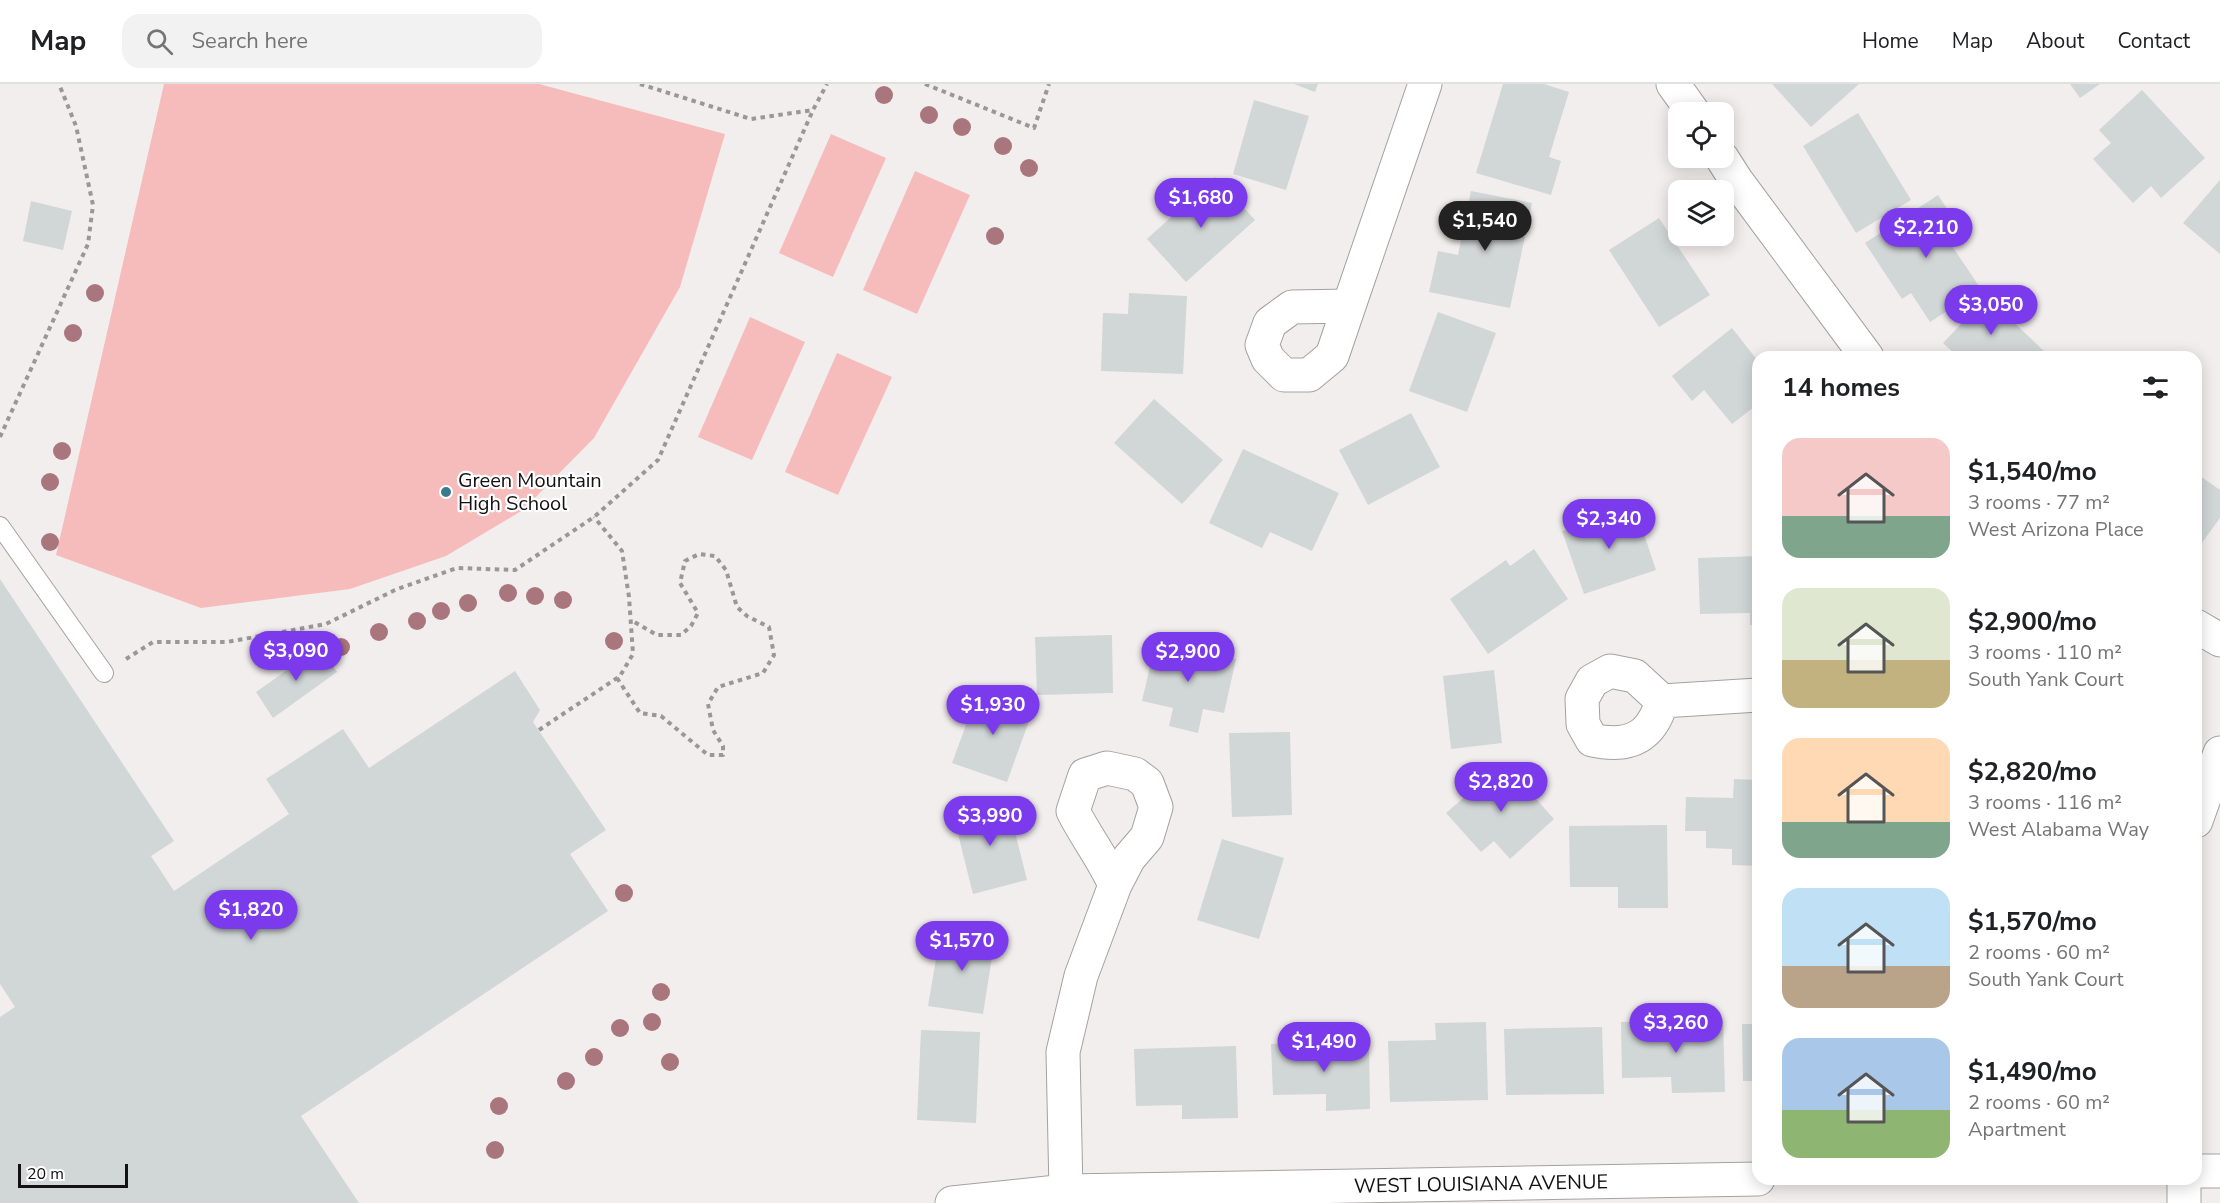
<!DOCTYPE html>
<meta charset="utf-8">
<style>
:root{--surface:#fff;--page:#f2f2f2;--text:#202124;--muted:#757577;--line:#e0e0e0;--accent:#7c3aed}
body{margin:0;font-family:"Nunito Sans",sans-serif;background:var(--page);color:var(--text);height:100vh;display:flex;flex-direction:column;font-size:22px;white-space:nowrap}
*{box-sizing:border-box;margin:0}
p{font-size:20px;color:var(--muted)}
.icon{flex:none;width:33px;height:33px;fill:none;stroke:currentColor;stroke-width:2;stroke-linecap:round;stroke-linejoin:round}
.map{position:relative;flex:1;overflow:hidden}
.sheet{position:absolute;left:1752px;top:267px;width:450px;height:834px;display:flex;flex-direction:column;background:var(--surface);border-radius:18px;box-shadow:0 3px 15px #0003}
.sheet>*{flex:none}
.buttons{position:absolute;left:1668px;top:18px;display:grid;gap:12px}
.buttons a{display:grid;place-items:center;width:66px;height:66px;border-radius:12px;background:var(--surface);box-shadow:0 3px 15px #0003;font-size:30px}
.scale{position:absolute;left:18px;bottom:15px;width:110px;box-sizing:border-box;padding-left:6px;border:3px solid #131212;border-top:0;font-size:16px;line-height:21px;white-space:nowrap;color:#131212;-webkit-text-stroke:4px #fff;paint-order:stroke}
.price{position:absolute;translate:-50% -51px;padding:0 14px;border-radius:21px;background:var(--accent);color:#fff;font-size:20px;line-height:39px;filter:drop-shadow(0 2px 3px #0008)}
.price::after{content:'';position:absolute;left:50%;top:36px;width:18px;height:14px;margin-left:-9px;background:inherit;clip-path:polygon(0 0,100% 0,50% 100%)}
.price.on{background:#222;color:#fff}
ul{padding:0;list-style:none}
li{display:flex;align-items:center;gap:18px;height:150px;padding:0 30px}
li span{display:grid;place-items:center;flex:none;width:168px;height:120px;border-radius:18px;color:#555}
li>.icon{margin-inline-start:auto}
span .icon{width:72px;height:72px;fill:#fffc;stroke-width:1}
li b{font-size:26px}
h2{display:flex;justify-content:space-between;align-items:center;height:72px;padding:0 30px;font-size:26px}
header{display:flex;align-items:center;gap:36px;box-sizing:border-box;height:84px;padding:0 30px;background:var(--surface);border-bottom:2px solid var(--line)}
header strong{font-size:28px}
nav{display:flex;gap:33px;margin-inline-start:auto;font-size:21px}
.search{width:420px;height:54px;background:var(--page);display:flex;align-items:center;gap:15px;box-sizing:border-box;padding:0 21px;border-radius:18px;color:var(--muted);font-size:22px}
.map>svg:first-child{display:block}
.park{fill:#f6bcbc}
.building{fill:#d1d6d7}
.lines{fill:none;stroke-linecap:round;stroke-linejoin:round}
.lane-casing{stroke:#a6a1a1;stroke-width:20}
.street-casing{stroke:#a6a1a1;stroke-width:35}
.secondary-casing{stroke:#a6a1a1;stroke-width:35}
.path{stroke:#9a9797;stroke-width:4;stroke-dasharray:4.5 4.5;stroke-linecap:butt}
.lane{stroke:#fff;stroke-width:18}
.street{stroke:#fff;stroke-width:33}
.secondary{stroke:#fff;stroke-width:33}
.tree{fill:#aa767d}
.poi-dot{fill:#397a8d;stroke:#fff;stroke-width:2}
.labels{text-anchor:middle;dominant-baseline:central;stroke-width:4.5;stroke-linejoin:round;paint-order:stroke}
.poi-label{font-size:20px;fill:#131212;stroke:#fff;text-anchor:start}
.street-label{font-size:20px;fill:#131212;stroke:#fff}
</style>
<header>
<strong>Map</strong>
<div class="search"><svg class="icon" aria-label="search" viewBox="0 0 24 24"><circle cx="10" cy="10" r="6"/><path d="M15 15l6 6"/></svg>Search here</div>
<nav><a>Home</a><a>Map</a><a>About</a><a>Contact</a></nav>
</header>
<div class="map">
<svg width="2220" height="1119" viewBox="0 0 2220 1119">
<rect width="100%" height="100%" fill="#f3eeee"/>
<g class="park">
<path d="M164,0H539L725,50L680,203L594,354L523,426L446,472L350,505L201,524L56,471Z"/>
<path d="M831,50L886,74L833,193L779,169Z"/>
<path d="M915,87L970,111L917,230L863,206Z"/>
<path d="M750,233L805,258L752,376L698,353Z"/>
<path d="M837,269L892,293L838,411L785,388Z"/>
</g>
<g class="building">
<path d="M1294,0H1318L1315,8Z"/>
<path d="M1503,0H1544L1569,8L1549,73L1561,77L1551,111L1476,89Z"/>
<path d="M1772,0H1859L1811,43Z"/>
<path d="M2070,0H2100L2080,14Z"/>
<path d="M2142,6L2205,74L2161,114L2151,102L2133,119L2093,75L2111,59L2099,46Z"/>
<path d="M1254,16L1309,32L1286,106L1233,90Z"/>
<path d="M1858,29L1911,116L1856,149L1803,62Z"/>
<path d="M1215,93L1255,136L1186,198L1147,155Z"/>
<path d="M2220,96V170L2183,139Z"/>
<path d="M1471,107L1532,119L1510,224L1429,208L1438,167L1458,171Z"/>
<path d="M1938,111L1966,153L1952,162L1981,205L1930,238L1911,209L1902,215L1865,159Z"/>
<path d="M31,117L72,127L63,166L23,157Z"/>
<path d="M1659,134L1710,211L1659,243L1609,166Z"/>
<path d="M1129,209L1187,212L1183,290L1101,287L1103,229L1128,230Z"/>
<path d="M1987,213L2046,269L2043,273H1958L1943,259Z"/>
<path d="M1438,228L1496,249L1467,328L1409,307Z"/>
<path d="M1732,244L1758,277V320L1732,340L1704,306L1692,317L1672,292Z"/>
<path d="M1154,315L1223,376L1182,420L1114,359Z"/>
<path d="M1411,329L1440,383L1368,421L1339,366Z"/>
<path d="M1243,365L1339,409L1312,467L1270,448L1262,464L1209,439Z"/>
<path d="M2196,389L2220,406V434L2196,467Z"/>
<path d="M1635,423L1656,486L1584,510L1562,447Z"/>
<path d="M1534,465L1568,515L1488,570L1450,515L1506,476L1510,482Z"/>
<path d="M1758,472V541H1750V529L1700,530L1698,474Z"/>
<path d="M0,495L174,757L151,772L174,807L289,730L266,695L343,645L369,684L515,587L540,626L533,638L606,746L570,770L608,827L301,1032L359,1119H0V933L15,923L0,900Z"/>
<path d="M1112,551L1113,609L1037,611L1035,553Z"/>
<path d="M1156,557L1236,575L1224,629L1203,625L1198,649L1169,642L1173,624L1142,617Z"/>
<path d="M320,563L337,588L273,634L256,608Z"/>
<path d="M1494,586L1502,659L1451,665L1443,592Z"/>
<path d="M979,606L1033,626L1007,698L952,679Z"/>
<path d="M1290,648L1292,731L1232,733L1229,649Z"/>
<path d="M1504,679L1554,735L1510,775L1494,757L1481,768L1446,729Z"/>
<path d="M1734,695L1758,696V782L1732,781V765L1706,764V747H1685L1686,713L1733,714Z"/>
<path d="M1007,716L1027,796L973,810L953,730Z"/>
<path d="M1667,741L1668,824H1618V803H1570L1569,742Z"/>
<path d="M1222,755L1284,774L1259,855L1197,836Z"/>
<path d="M941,846L995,854L983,930L928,922Z"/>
<path d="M1723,936L1725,1008L1672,1009L1671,993L1622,994L1621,938Z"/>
<path d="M1486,938L1488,1016L1390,1018L1388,957L1436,956L1435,939Z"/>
<path d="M1742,940H1758V997H1743Z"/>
<path d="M1602,943L1604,1010L1506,1011L1504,945Z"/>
<path d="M921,946L980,948L976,1039L917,1036Z"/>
<path d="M1369,958L1370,1025L1326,1027V1010L1273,1011L1271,960Z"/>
<path d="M1236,962L1238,1034L1182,1035V1021L1136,1022L1134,965Z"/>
</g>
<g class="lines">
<g class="lane-casing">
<path id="lane" d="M0,442L104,589"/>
</g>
<g class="street-casing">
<g id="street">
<path d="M1673,0L1693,28"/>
<path d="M1722,74L1736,96L1867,273"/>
<path d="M1349,222L1292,223L1270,239L1262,261L1268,275L1284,291H1309L1332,272L1349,222L1425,0"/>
<path d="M2196,542L2220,556"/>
<path d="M1662,617C1651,655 1628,664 1592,656L1583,640L1582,615L1592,597L1610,587L1635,592L1662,617L1758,611"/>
<path d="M2196,1087H2220"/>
<path d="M1066,1107L1063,968L1081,892L1115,801L1129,774L1147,753L1156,723L1147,699L1135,690L1107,684L1085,691L1073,727C1086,753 1103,774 1115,801"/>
<path d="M952,1119L1066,1107L1758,1095"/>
</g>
</g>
<g class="secondary-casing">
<g id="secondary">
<path d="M2196,737L2220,669"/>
<path d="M2184,1095V1119"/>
</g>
</g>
<g class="path">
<path d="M640,0L751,35L813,26L827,0"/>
<path d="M925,0L1034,44L1049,0"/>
<path d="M0,353L88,160L93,121L76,42L59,0"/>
<path d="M126,575L153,558H227L326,540L395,506L457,484L515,486L594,433L658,376L813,26"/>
<path d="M617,594L640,629L661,632L708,671H723V662L713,646L708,620L718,603L763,589L774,571L769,543L747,532L737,523L726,486L715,472L699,470L685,477L680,499L698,529L691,542L681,551H657L631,536"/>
<path d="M539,646L620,592L633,570L629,513L622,467L594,433"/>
</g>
<use href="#lane" class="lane"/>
<use href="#street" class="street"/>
<use href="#secondary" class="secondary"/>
</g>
<g class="tree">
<circle cx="884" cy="11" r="9"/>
<circle cx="929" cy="31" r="9"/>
<circle cx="962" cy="43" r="9"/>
<circle cx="1003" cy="62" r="9"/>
<circle cx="1029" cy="84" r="9"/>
<circle cx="995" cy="152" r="9"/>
<circle cx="95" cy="209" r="9"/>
<circle cx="73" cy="249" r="9"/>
<circle cx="62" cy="367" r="9"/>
<circle cx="50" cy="398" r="9"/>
<circle cx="50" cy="458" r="9"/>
<circle cx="508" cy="509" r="9"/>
<circle cx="535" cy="512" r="9"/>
<circle cx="563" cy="516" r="9"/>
<circle cx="468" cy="519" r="9"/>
<circle cx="441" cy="527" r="9"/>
<circle cx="417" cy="537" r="9"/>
<circle cx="379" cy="548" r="9"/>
<circle cx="614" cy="557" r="9"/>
<circle cx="341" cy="563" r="9"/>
<circle cx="624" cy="809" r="9"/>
<circle cx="661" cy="908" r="9"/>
<circle cx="652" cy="938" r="9"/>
<circle cx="620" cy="944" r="9"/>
<circle cx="594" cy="973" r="9"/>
<circle cx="670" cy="978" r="9"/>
<circle cx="566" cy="997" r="9"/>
<circle cx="499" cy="1022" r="9"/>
<circle cx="495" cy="1066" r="9"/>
</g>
<circle class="poi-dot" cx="446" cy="408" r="6"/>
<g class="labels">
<g class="poi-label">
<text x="458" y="396">Green Mountain<tspan x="458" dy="23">High School</tspan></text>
</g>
<g class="street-label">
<text transform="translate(1481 1100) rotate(-1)">WEST LOUISIANA AVENUE</text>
</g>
</g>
</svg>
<div class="buttons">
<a><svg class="icon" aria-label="locate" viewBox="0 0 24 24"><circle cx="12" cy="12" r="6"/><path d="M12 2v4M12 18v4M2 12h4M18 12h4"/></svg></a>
<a><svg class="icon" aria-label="layers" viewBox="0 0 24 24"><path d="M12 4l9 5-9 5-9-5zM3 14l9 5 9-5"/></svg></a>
</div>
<div class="scale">20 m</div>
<b class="price" style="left:1201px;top:145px">$1,680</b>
<b class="price on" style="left:1485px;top:168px">$1,540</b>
<b class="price" style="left:1926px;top:175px">$2,210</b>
<b class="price" style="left:1991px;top:252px">$3,050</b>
<b class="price" style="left:1609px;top:466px">$2,340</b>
<b class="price" style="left:296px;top:598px">$3,090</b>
<b class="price" style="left:1188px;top:599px">$2,900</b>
<b class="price" style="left:993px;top:652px">$1,930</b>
<b class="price" style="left:1501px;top:729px">$2,820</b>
<b class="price" style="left:990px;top:763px">$3,990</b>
<b class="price" style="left:251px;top:857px">$1,820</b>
<b class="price" style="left:962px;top:888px">$1,570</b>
<b class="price" style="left:1676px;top:970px">$3,260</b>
<b class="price" style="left:1324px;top:989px">$1,490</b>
<section class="sheet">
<h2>14 homes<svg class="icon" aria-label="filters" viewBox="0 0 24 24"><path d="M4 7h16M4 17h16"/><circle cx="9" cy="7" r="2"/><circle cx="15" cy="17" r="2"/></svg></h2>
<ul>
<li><span style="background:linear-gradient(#f6c9c9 65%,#7fa58c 0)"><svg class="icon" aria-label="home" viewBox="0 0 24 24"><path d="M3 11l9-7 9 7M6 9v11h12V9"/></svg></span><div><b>$1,540/mo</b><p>3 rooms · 77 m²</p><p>West Arizona Place</p></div></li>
<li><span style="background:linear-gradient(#dfe7d0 60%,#c2b280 0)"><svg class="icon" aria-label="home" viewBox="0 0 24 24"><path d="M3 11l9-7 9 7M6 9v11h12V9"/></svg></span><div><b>$2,900/mo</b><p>3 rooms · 110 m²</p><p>South Yank Court</p></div></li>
<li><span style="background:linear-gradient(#ffd9b3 70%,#7fa58c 0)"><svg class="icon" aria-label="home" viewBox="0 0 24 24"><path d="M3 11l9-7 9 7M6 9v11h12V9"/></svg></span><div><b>$2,820/mo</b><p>3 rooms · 116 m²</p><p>West Alabama Way</p></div></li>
<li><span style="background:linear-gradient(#bfe0f5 65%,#b9a48a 0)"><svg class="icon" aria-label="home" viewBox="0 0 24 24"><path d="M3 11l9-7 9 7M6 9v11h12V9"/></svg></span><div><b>$1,570/mo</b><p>2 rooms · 60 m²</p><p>South Yank Court</p></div></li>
<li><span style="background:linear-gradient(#a9c7e8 60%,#8fb573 0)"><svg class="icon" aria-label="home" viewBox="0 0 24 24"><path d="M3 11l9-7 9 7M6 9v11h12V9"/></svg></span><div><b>$1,490/mo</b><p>2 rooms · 60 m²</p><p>Apartment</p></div></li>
</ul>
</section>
</div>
